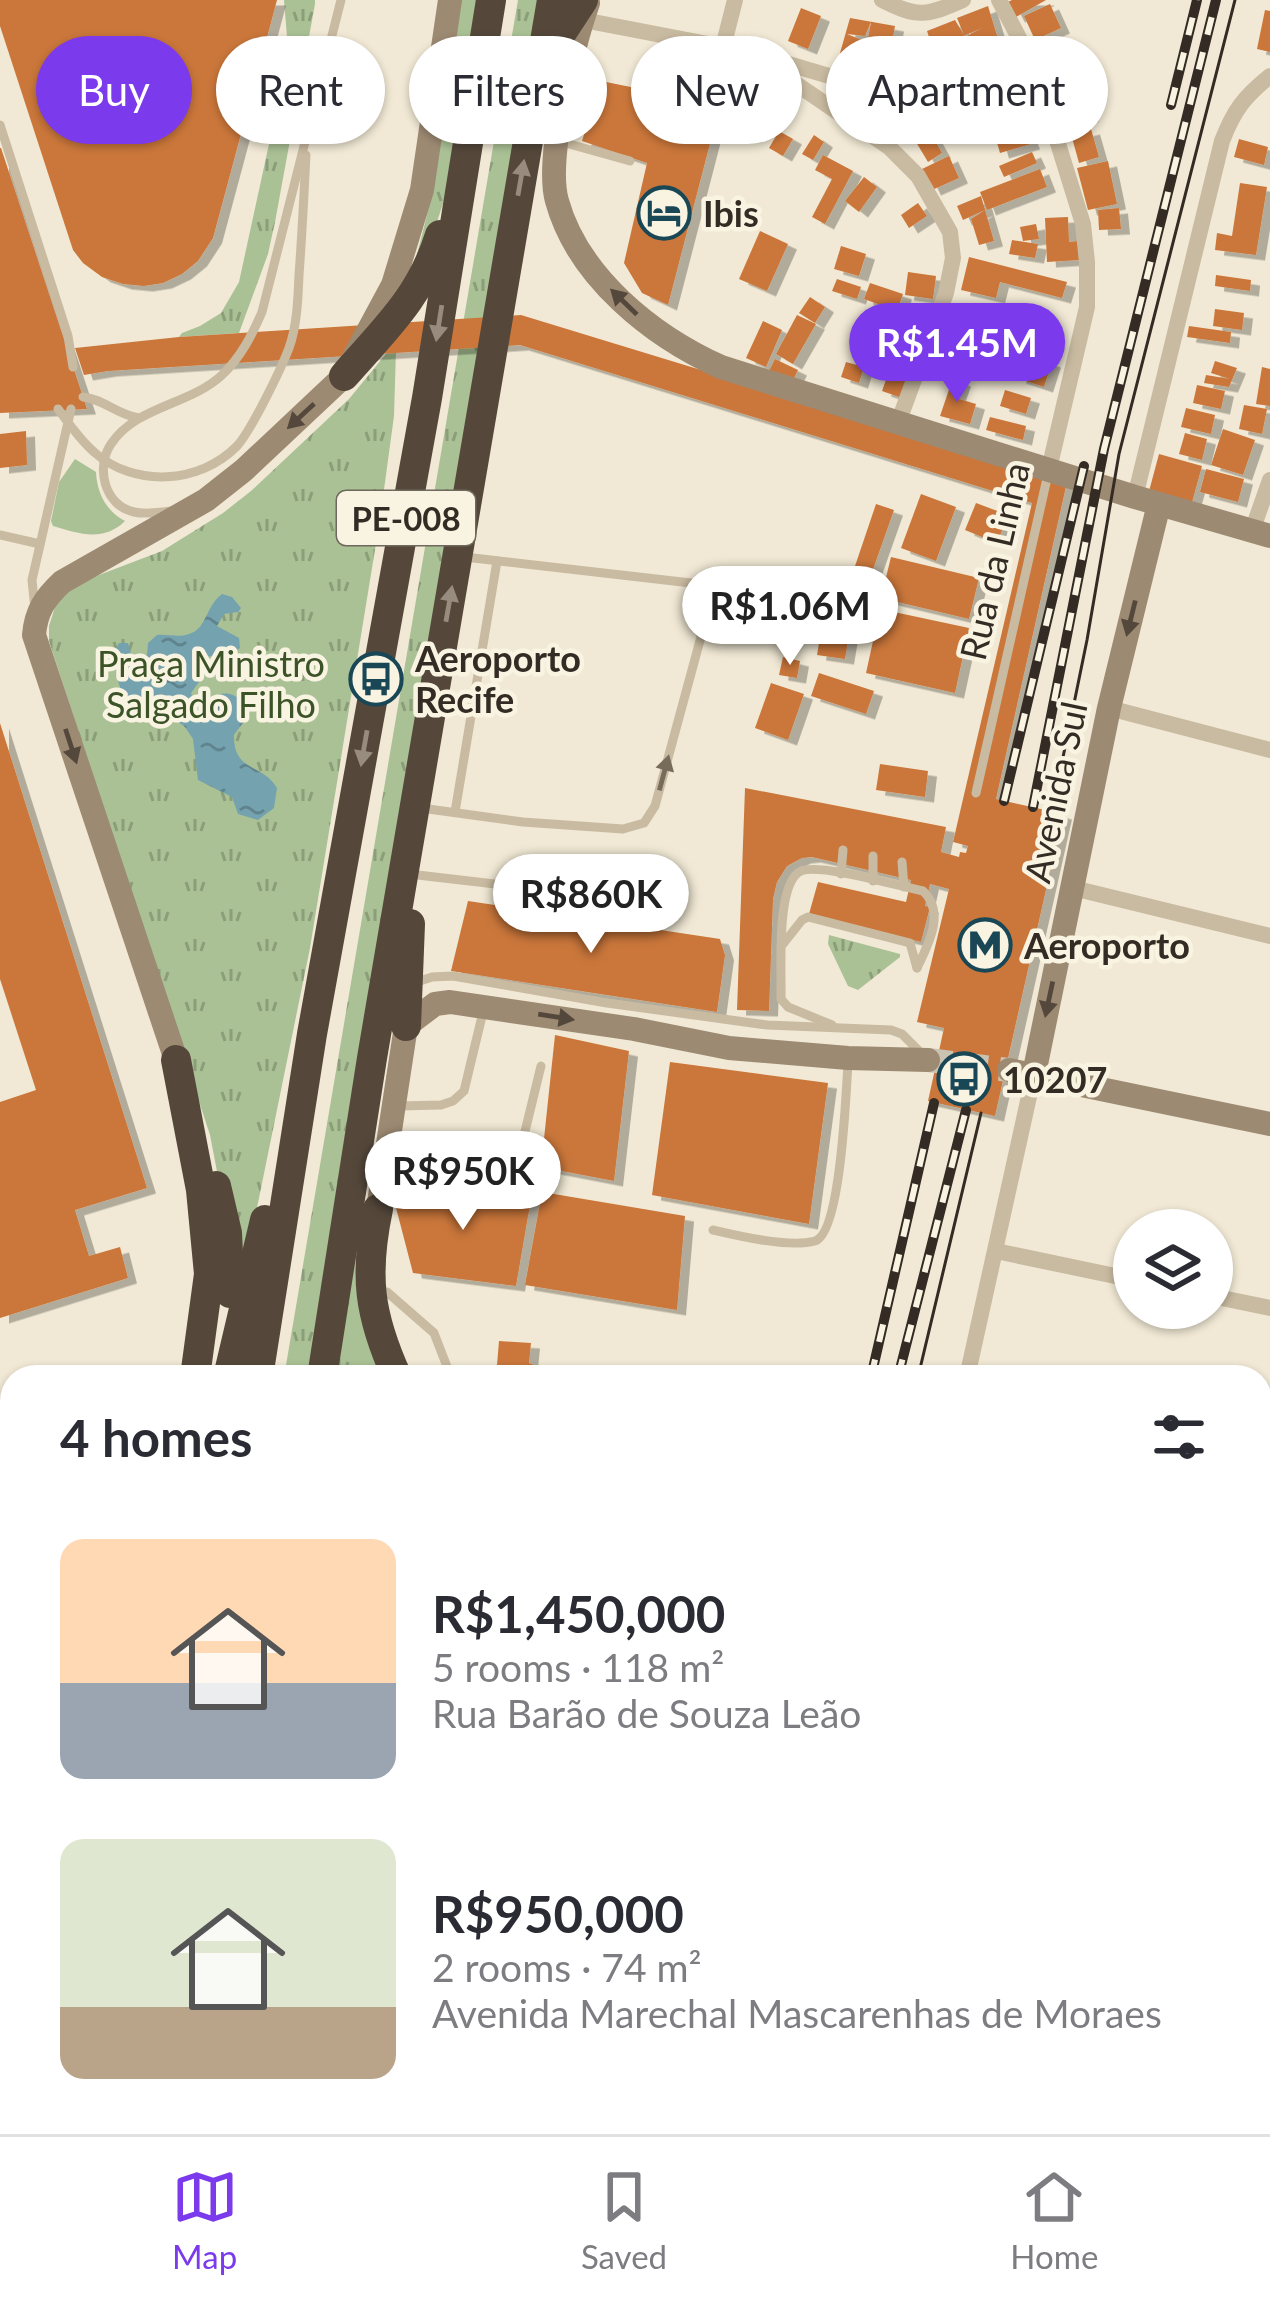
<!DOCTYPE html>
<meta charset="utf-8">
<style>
:root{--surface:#fff;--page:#f2f2f3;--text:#2b2b33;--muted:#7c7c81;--line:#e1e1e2;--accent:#7c3aed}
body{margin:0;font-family:Lato,sans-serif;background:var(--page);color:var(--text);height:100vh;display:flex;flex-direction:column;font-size:45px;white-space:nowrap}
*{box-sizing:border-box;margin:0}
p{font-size:39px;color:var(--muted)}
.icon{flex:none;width:66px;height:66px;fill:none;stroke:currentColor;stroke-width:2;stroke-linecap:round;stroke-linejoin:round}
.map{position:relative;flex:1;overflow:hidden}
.details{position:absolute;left:0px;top:1365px;width:1272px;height:771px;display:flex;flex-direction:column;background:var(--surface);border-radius:36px 36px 0 0;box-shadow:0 3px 9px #0004}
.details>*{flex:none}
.guide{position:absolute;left:36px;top:36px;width:1200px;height:108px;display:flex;gap:24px}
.fabs{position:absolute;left:1113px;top:1209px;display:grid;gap:24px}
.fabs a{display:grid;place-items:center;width:120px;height:120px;border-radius:50%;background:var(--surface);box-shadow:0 3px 9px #0004;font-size:60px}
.price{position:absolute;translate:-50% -102px;padding:0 27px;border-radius:42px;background:#fff;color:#222;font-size:39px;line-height:78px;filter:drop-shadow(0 3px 6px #0008)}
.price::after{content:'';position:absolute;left:50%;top:72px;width:36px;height:27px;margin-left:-18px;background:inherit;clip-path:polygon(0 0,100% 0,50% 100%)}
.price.active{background:var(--accent);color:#fff}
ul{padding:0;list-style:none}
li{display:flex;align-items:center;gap:36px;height:300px;padding:0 60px}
li span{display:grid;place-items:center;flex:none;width:336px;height:240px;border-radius:24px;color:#555}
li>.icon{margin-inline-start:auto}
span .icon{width:144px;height:144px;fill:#fffc;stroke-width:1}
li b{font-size:51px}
h2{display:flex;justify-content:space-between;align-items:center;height:144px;padding:0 60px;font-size:51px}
.chip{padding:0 42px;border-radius:54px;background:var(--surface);box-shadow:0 3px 9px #0004;font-size:42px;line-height:108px}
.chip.active{background:var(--accent);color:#fff}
.tab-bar{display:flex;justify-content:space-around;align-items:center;height:168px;border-top:3px solid var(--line);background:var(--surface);font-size:33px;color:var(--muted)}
.tab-bar a{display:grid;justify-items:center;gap:6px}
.tab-bar .active{color:var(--accent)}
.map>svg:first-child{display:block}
.grass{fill:url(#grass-tufts)}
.garden{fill:#aac195}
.water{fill:url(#water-ripples)}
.building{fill:#cb773a;filter:url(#shadow)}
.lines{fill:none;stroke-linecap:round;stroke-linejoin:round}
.secondary-tunnel{stroke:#cbc3b2;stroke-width:24;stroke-dasharray:24 12;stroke-linecap:butt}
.lane{stroke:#c9bba1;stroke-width:9}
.street{stroke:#c9bba1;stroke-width:16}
.secondary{stroke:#9d8a73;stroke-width:24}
.highway{stroke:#55483b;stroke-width:30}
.tram{stroke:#342c24;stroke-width:3}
.rail-casing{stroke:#342c24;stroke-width:10}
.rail{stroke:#f9f3e2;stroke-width:6;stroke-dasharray:18;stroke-linecap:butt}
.oneway{fill:#978c7e}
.oneway2{fill:#54483c}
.oneway3{fill:#776c5c}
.labels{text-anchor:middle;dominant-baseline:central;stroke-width:9;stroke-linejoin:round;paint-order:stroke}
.shield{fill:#f9f3e2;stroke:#6f685d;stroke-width:3}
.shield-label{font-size:33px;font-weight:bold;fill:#342c24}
.poi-label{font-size:36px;font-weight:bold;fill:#342c24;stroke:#f9f3e2;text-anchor:start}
.street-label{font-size:36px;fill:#342c24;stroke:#f9f3e2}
.park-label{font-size:36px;fill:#3b5327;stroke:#f9f3e2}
</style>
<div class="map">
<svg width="1270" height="2134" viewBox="0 0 1270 2134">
<defs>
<pattern id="grass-tufts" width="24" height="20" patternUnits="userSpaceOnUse" patternTransform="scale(3)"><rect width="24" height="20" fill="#aac195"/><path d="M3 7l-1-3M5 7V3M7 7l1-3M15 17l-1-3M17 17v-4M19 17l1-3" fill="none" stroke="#8b9d79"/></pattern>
<pattern id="water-ripples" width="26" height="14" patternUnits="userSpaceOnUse" patternTransform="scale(3)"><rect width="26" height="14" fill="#74a2af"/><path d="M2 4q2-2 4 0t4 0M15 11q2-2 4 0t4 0" fill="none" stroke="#60848e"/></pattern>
<filter id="shadow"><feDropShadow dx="9" dy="5.5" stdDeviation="0" flood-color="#0004"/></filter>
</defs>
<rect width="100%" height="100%" fill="#f1e9d5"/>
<g class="grass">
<path d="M284,0H315V4L275,222L268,254L239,333L179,337L182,333L200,326L221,313L239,282L279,98L287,37Z"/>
<path d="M460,0H488L468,126L437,222L405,302L429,207Z"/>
<path d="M518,0H542L312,1377H284Z"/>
<path d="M390,349L396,350L394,416L380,519L310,948L240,1291L210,1135L49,641V626L55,607L65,593L78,583L162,551L223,513L251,491L349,399Z"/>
<path d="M829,935L900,954V957L858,990L848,986L828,944Z"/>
<path d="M356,1245L383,1377H334Z"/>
</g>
<path class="garden" d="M75,459L96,472C97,493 106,511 125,521C104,542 79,534 53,526L51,521L59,482Z"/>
<path class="water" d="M222,594L232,597L241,608L238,612L224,614L217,626L239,638L240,648L233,653L206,657L204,675L191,693L194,702L200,705C205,703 210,698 215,696C231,688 246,700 248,716L234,735C233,772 262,763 277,788L274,808L258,820L238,814L232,797L198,780L193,739L185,727L167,713L160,700C153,699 146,700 138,699C114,699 120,673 112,656L119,643H128L131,654L137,658L147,655L148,643L157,635C167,634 179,638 189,634C207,629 205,607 222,594Z"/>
<g class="building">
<path d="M0,0H277L213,238L198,261L182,274L163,283L144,286L123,284L102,277L83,263L73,250L0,26Z"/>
<path d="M1012,0H1046L1016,17L1008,2Z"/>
<path d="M1050,4L1061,28L1035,40L1024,16Z"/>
<path d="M988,6L999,42L967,54L961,39L982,28L933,49L927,31L955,20L964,35L957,18Z"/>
<path d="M801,8L821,16L808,49L788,41Z"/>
<path d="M1265,10L1270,11V52L1257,49Z"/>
<path d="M850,18L895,26L884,86L860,82L871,22L865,36L847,34L864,41L857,60L840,53Z"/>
<path d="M1057,37L1070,58L1056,68L1042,46Z"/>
<path d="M1004,40L1024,78L984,99L976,83L983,79L972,57Z"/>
<path d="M898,55H913L912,72L897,71Z"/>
<path d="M953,61H972L971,93L952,92Z"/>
<path d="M1081,78L1087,91L1069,99L1064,86Z"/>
<path d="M601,81L720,105L668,305L642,293L624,263L647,163L582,141Z"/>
<path d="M854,95L873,96L871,121L852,119Z"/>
<path d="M1084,97L1090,116L1068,122L1063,104Z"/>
<path d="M886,98L900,105L888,127L875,120Z"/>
<path d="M1005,109L1007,130L988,131L986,110Z"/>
<path d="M928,128L942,153L928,162L913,137Z"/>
<path d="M1091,129L1099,157L1079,163L1071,134Z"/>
<path d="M1026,130L1031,144L1000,153L996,139Z"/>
<path d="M779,131L793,139L783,156L769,148Z"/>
<path d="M814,135L824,142L813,160L802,154Z"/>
<path d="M1239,139L1268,147L1264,165L1234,157Z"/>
<path d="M0,148H1L87,409L0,413Z"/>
<path d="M1032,152L1037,163L1004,177L999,166Z"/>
<path d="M823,155L853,171L825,224L812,217L832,179L815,170Z"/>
<path d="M949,156L959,178L932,190L922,169Z"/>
<path d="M1108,161L1117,204L1088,210L1077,168Z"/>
<path d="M1040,169L1047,187L987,210L980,192Z"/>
<path d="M864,177L877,187L859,212L845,201Z"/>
<path d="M1240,183L1267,187L1256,255L1215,250L1217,233L1232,236Z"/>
<path d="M981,196L994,241L979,245L971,219L985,210L963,220L957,206Z"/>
<path d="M918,203L927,216L909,228L901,215Z"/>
<path d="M1119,208L1121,229L1099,230L1098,210Z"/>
<path d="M1068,217L1069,242L1078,241L1079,260L1047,262L1045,218Z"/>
<path d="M1036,224L1039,239L1023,241L1020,227Z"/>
<path d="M760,231L788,244L767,291L739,279Z"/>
<path d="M1012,240L1038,244L1035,258L1009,254Z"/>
<path d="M841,246L866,254L859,276L834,269Z"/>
<path d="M969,257L1067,282L1062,298L1000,282L996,298L961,290Z"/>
<path d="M908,272L936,276L933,299L905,295Z"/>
<path d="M1216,275L1251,280L1250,291L1215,286Z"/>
<path d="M837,279L861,287L857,299L832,291Z"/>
<path d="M870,283L903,294L897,311L864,299Z"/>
<path d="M810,297L825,307L815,323L799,313Z"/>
<path d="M955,307L976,312L972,328L951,322Z"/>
<path d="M1215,309L1244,313L1242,330L1213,326Z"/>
<path d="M866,314L893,323L887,341L860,332Z"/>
<path d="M521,315L1067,482L996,799L1063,814L995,1116L928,1101L944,1028L917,1022L949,889L930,884L925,906L930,907L921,942L809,914L818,882L906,902L911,880L812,857L802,858L787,866L777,882L773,899L769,1011L737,1010L745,788L946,827L941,852L959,857L960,852L966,853L968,846L953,842L1032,503L520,345L108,371L84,375L75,348L179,337Z"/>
<path d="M797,315L816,324L793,364L776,354Z"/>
<path d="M763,321L782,330L766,367L746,358Z"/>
<path d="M1189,326L1231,332L1230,343L1187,337Z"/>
<path d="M945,327L972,334L968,348L942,341Z"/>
<path d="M901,338L921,345L902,398L882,391Z"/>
<path d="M945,347L964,351L959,367L941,363Z"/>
<path d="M1025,353L1052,362L1044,387L1017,378Z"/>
<path d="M775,359L798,370L792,382L769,371Z"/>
<path d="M1215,361L1237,368L1229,387L1204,383L1206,375L1230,379L1211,373Z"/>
<path d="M846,362L864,367L859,383L841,377Z"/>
<path d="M1262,367L1270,369V406L1256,404Z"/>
<path d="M953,378L962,381L956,398L976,404L970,424L940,416Z"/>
<path d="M1197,385L1225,391L1221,409L1193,403Z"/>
<path d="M1005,390L1031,398L1026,414L1000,406Z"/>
<path d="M1244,405L1267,409L1262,434L1239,429Z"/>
<path d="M1186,408L1215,415L1211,434L1181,427Z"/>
<path d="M990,417L1026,426L1023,440L986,430Z"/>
<path d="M1223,429L1255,440L1243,475L1211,465Z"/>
<path d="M26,431L27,465L0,468V434Z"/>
<path d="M1185,433L1207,439L1202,460L1179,454Z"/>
<path d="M1159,454L1202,466L1191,506L1148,495Z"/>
<path d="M1206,469L1244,479L1238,502L1200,492Z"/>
<path d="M921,494L956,507L936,561L901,548Z"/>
<path d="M976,503L1008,515L997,543L965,530Z"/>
<path d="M876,504L894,510L870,578L853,572Z"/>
<path d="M891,557L979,578L969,619L881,598Z"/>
<path d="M819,573L839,581L828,613L808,606Z"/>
<path d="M866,608L876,612L868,633L858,629Z"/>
<path d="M880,609L969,628L955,693L866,673Z"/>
<path d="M823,619L851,623L845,659L817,655Z"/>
<path d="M783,657L800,661L797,678L779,675Z"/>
<path d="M819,673L874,691L866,714L811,696Z"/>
<path d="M771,683L804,694L788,740L755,728Z"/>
<path d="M0,723L147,1188L75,1210L89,1256L120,1247L128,1278L0,1318V1102L36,1090L0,979Z"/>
<path d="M880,764L928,771L925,797L876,790Z"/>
<path d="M468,901L720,939L725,955L717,1012L451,971Z"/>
<path d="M555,1035L629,1051L614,1181L541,1167Z"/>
<path d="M670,1062L828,1083L809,1224L652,1195Z"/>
<path d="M398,1184L531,1199L516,1286L413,1273L394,1200Z"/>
<path d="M542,1192L685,1216L677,1310L525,1285Z"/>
<path d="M499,1341L531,1343L529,1363L537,1366L536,1377H496Z"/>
<path d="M1266,1670L1270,1671V1740L1260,1739L1268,1703L1260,1701Z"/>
<path d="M1260,1744L1270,1747V1774L1260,1771Z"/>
<path d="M1260,1780L1270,1783V1814L1260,1812Z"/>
<path d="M1046,2124H1094L1092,2134Z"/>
<path d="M1174,2124H1191L1224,2134H1171Z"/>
</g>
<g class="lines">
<path class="secondary-tunnel" d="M928,1060L1009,1070"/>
<g class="lane">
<path d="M0,125L68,336L73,367"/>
<path d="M562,142L630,161"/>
<path d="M83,397C104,399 117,415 139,418"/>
<path d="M58,409C69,424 80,440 94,452C134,488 200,484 237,446C251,431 281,369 289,348C297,326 298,299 299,275C302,235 304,195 306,155"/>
<path d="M172,511C160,512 147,515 134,512C105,506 95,468 111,444C136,406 190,405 222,375C241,357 252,335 262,312L341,0"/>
<path d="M0,535L40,544"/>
<path d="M35,609L32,580L71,409"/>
<path d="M976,793L1048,474"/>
<path d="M421,808L523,822L623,829L644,823L655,806L708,611L704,594L691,583L465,557"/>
<path d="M455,812L497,561"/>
<path d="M873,856V881"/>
<path d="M902,862L904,887"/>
<path d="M409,874L614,898"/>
<path d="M841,874L843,850"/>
<path d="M783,944L802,920L808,917L910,943L917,968"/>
<path d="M414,983L432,977L453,976L607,1003L767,1025L891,1030L902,1034L923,1055"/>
<path d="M832,1025L788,1007L781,999C782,973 775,883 801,871C821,863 898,886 923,891C946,912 928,945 917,968"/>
<path d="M399,1106L441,1105L453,1101L464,1091L483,1012"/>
<path d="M391,1156L503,1170L512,1168L518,1160L541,1066"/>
<path d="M713,1230C739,1236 789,1248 815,1241C841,1233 846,1092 848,1063"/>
<path d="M387,1292L434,1333L451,1377"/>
<path d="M0,1413L12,1450"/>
<path d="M12,1925L8,1978L12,2004"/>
<path d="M45,2124L47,2134"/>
</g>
<g class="street">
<path d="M735,0L723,47L770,66L890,148L918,176L950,232L953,258L946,293L898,423"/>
<path d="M882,0C917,18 927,16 963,0"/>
<path d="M999,0L1028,55L1042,92L1083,224L1087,262V307L1049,469"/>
<path d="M583,20L729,48"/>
<path d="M771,59C836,77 920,108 986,105C1004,104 1024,97 1042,92"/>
<path d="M1135,497L1222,141C1234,110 1244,97 1270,76"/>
<path d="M1252,531L1270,480"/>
<path d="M1109,708L1270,750"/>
<path d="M1073,888L1270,936"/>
<path d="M996,1251L1134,1280"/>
<path d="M1212,1296L1270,1308"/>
<path d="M967,1377L1034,1074"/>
<path d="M1260,1488L1270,1491"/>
<path d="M1260,1620L1270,1623"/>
<path d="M1260,1908L1270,1911"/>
<path d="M926,2124L970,2134"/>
</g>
<g class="secondary">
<path d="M588,3C573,46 545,160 557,201C578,277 652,336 721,367L1135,497L1270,536"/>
<path d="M176,1060L34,635C36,611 45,598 62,582L206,500L244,470L344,376L393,285L422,190L450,0"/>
<path d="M1009,1070L1270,1124"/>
<path d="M1034,1074L1109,708L1159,504"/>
<path d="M378,1209L406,1026L435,1004L450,1002L634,1029L729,1048L848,1058L928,1060"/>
<path d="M1260,1572L1270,1525"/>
<path d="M1137,2134L1140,2124"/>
</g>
<g class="highway">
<path d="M547,55L583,0"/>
<path d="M344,376C385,329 421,297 440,235"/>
<path d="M406,1026L410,924"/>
<path d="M176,1060L201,1190L209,1274L195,1377"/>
<path d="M216,1186L227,1233L230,1293"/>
<path d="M378,1209C364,1276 369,1315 397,1377"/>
<path d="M228,1377L265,1220"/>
<path d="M258,1377L312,1034L427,398L491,0"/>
<path d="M322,1377L372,1058L552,0"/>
<path d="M135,2134L137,2124"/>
<path d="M198,2134L200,2124"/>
</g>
<g class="tram">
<path d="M1052,811L1087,640L1119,454L1235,0"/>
<path d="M918,1377L981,1113"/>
<path d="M738,2134L741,2124"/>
</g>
<g class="rail-casing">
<g id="rail">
<path d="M1171,105L1197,0"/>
<path d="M1004,801L1084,466"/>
<path d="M1033,807L1104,449L1216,0"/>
<path d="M871,1377L934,1103"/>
<path d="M898,1377L966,1110"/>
<path d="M717,2134L720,2124"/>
</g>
</g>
<use href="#rail" class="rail"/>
</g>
<defs><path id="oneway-solid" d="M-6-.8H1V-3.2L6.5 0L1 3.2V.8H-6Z" transform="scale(3)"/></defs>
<g class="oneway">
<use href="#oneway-solid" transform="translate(521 178) rotate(-80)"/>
<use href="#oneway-solid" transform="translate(439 323) rotate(99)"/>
<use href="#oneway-solid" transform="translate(449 604) rotate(-80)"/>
<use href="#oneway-solid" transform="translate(364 748) rotate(100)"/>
</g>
<g class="oneway2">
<use href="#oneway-solid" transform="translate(624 302) rotate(-136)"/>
<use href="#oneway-solid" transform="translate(301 416) rotate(137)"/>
<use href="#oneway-solid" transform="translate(1131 618) rotate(104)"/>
<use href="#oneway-solid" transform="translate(71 746) rotate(72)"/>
<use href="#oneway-solid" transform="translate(1049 999) rotate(102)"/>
<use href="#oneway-solid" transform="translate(556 1017) rotate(9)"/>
</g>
<use class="oneway3" href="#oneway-solid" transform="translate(664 773) rotate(-75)"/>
<defs>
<g id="hotel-ring" transform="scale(2.7)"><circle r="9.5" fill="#f9f3e2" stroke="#194756" stroke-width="1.5"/><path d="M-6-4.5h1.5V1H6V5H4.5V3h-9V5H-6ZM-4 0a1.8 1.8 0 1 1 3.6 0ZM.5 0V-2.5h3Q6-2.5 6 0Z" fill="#194756"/></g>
<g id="bus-ring" transform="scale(2.7)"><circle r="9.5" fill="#f9f3e2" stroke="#194756" stroke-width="1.5"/><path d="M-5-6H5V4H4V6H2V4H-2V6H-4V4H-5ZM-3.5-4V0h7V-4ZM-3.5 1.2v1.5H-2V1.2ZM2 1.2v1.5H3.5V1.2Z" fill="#194756"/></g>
<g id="metro-ring" transform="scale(2.7)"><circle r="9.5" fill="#f9f3e2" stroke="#194756" stroke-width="1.5"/><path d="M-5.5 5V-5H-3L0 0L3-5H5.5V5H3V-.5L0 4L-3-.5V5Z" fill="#194756"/></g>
</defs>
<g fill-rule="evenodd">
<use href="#hotel-ring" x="664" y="213"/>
<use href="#bus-ring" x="376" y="679"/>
<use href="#metro-ring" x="985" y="945"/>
<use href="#bus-ring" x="964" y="1079"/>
</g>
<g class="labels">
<rect class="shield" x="337" y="491" width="138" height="54" rx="9"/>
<g class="shield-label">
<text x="406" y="518">PE-008</text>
</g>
<g class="poi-label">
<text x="703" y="213">Ibis</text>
<text x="415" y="658">Aeroporto<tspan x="415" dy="41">Recife</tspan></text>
<text x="1024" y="945">Aeroporto</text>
<text x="1003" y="1079">10207</text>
</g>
<g class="street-label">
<text transform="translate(994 561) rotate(-77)">Rua da Linha</text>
<text transform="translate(1055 792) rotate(-78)">Avenida Sul</text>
</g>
<g class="park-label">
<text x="211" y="663">Praça Ministro<tspan x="211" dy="41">Salgado Filho</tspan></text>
</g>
</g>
</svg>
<div class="fabs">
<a><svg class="icon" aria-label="layers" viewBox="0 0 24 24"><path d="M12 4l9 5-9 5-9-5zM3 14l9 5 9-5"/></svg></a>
</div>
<b class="price active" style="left:957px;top:405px">R$1.45M</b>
<b class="price" style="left:790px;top:668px">R$1.06M</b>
<b class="price" style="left:591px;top:956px">R$860K</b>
<b class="price" style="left:463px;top:1233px">R$950K</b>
<div class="guide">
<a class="chip active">Buy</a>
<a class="chip">Rent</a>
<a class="chip">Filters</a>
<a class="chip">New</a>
<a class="chip">Apartment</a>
</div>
<section class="details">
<h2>4 homes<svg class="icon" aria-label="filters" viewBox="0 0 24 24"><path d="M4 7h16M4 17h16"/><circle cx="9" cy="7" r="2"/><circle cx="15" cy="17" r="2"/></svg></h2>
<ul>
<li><span style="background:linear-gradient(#ffd9b3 60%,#9aa5b1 0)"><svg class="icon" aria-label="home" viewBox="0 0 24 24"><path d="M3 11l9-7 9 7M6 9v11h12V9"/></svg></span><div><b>R$1,450,000</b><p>5 rooms · 118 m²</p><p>Rua Barão de Souza Leão</p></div></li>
<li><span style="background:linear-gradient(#dfe7d0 70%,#b9a48a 0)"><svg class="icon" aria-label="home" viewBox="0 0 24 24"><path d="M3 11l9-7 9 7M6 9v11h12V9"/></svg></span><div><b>R$950,000</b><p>2 rooms · 74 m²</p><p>Avenida Marechal Mascarenhas de Moraes</p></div></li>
</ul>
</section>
</div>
<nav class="tab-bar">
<a class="active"><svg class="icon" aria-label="map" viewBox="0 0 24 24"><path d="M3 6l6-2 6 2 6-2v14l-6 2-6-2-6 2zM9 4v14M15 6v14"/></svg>Map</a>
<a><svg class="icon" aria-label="saved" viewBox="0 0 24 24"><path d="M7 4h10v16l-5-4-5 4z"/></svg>Saved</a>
<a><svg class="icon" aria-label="home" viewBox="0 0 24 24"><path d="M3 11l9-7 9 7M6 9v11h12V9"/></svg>Home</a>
</nav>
